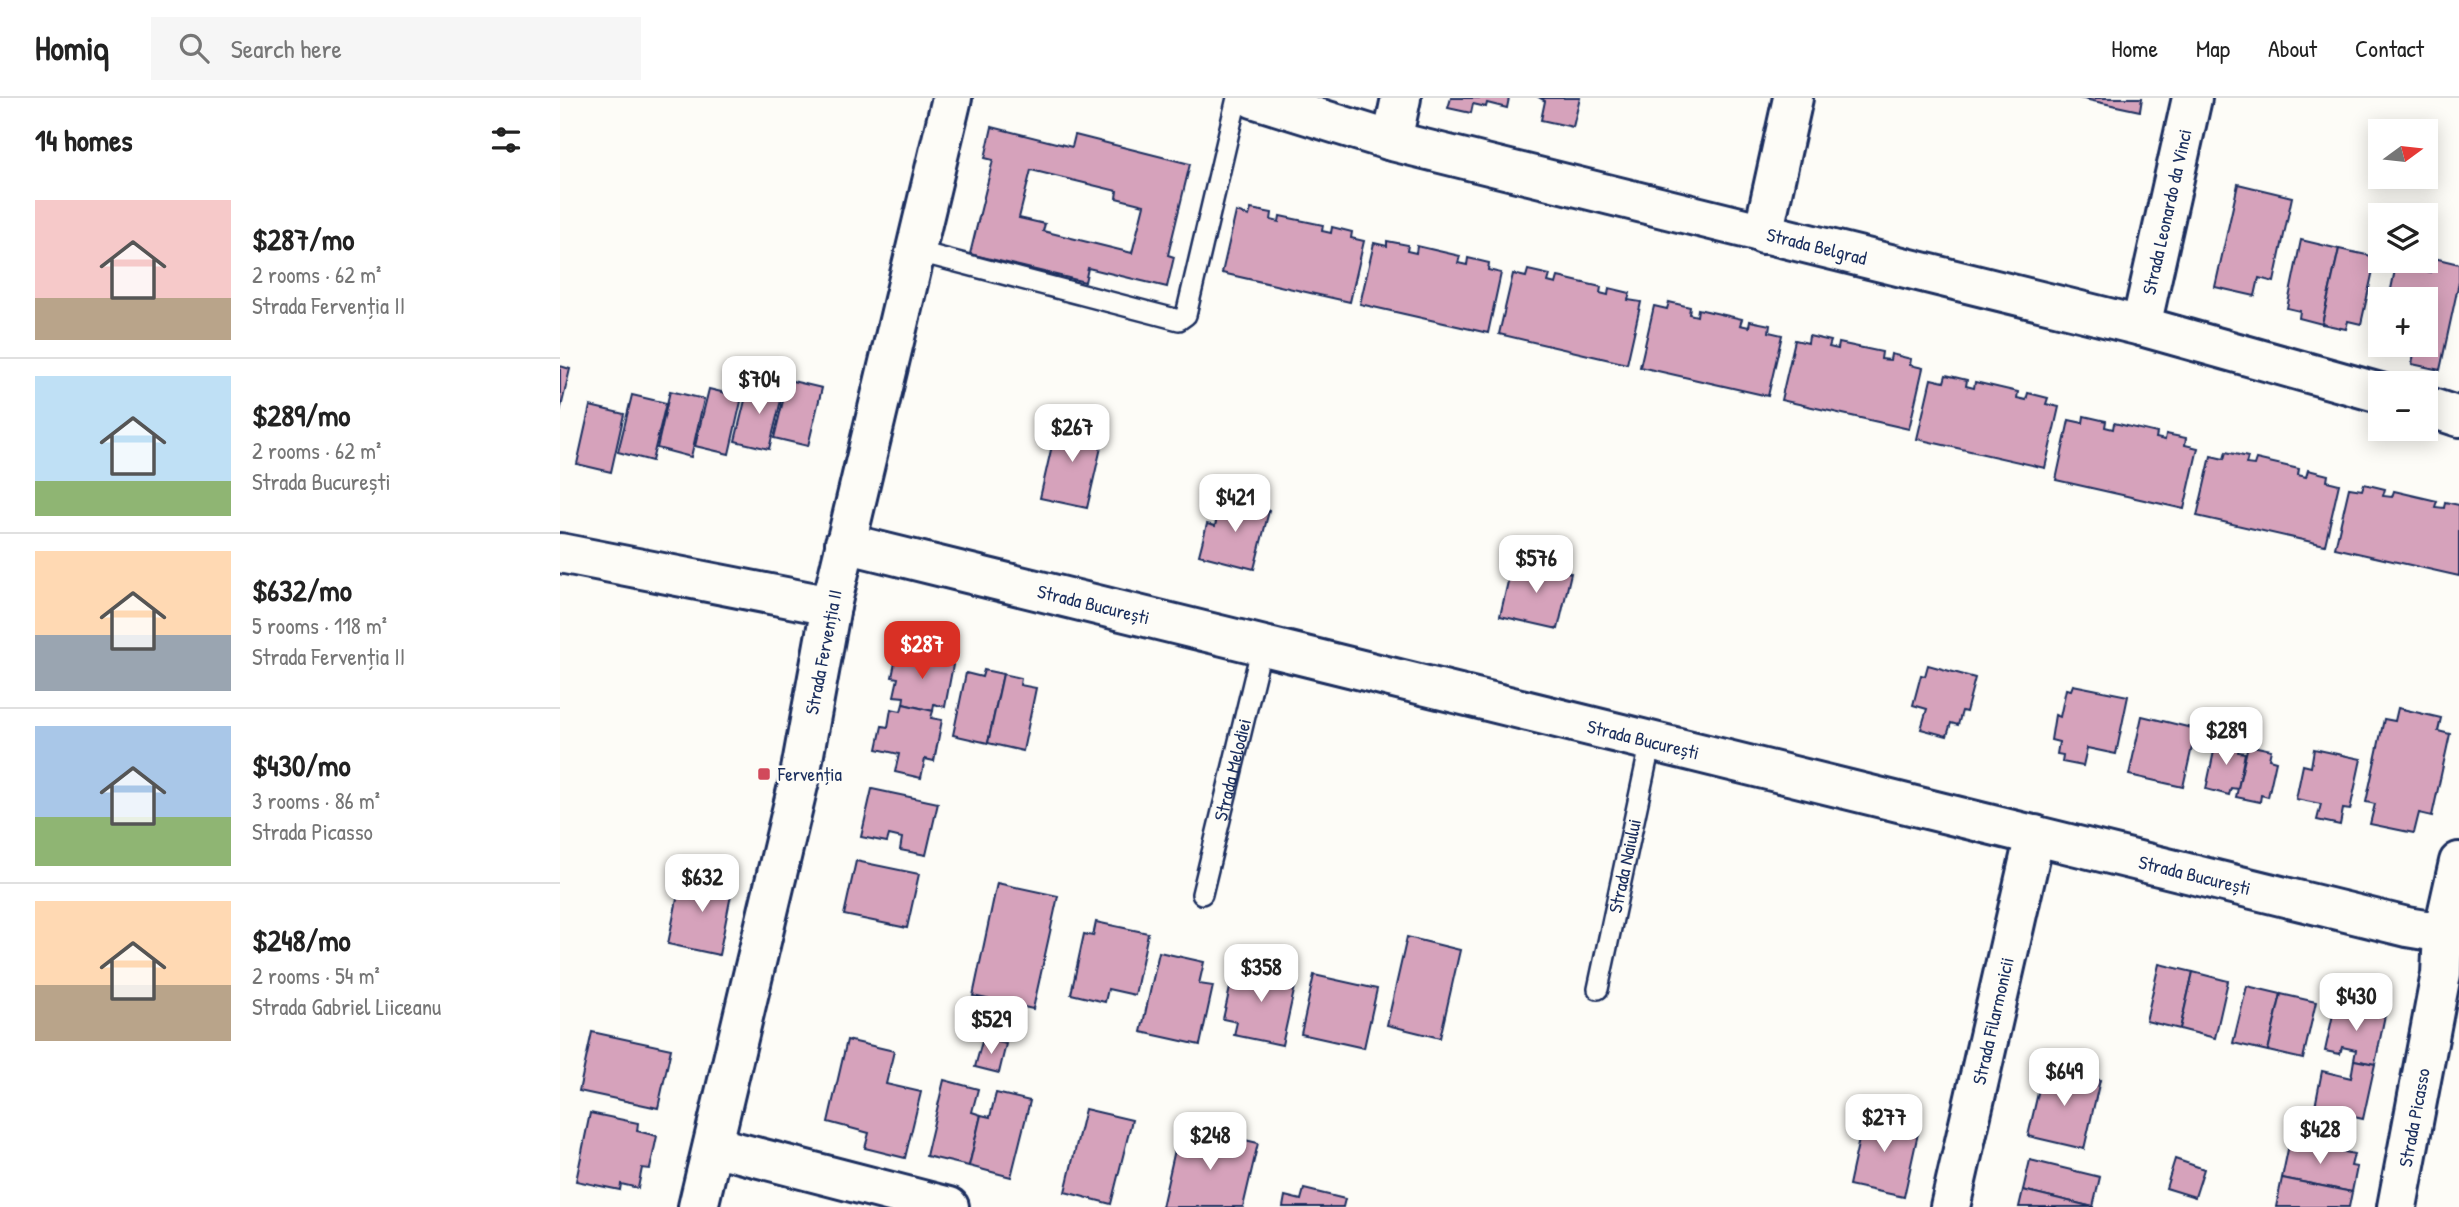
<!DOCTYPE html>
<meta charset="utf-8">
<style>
:root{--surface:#fff;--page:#f6f6f6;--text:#222;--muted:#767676;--line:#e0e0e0;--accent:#d93025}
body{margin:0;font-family:"Patrick Hand",sans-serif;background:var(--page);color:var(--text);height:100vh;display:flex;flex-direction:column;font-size:26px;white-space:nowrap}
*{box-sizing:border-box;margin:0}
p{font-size:23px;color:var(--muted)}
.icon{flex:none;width:38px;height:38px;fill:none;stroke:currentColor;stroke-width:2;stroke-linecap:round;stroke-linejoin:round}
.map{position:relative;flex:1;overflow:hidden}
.side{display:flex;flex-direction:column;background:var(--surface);width:560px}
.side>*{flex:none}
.needle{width:46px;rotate:75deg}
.fabs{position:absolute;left:1808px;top:21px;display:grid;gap:14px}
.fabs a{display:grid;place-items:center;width:70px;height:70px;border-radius:0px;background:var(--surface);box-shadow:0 4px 18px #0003;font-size:35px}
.price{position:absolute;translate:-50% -60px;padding:0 16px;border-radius:14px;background:#fff;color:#222;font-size:23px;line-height:46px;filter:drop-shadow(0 2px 4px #0008)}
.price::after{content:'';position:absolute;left:50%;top:42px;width:21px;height:16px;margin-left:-10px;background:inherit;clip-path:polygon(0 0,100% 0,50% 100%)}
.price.selected{background:var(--accent);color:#fff}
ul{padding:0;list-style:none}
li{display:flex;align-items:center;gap:21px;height:175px;padding:0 35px}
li+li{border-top:2px solid var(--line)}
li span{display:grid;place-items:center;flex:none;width:196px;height:140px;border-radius:0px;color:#555}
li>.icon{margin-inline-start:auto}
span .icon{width:84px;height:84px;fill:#fffc;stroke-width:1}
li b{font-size:30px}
h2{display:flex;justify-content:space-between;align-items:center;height:84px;padding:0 35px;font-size:30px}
header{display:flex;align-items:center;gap:42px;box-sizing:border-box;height:98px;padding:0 35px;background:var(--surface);border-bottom:2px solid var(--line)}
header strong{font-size:33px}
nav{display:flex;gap:38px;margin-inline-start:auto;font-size:24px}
.search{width:490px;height:63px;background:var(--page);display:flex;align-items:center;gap:18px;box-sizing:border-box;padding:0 24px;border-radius:0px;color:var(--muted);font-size:26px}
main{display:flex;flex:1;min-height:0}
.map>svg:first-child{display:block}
.building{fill:#d6a2bb;stroke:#1b2f5e;stroke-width:2;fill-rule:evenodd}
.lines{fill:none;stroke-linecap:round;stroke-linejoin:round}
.service-casing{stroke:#1b2f5e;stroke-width:24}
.minor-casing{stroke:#1b2f5e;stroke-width:44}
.tertiary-casing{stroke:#1b2f5e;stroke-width:44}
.service{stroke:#fdfcf7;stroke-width:19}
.minor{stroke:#fdfcf7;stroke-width:38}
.tertiary{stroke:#fdfcf7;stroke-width:38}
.poi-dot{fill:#d1495b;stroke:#fdfcf7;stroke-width:2.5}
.labels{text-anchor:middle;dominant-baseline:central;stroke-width:5;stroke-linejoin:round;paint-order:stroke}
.street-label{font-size:19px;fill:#1b2f5e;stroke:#fdfcf7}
.poi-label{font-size:19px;fill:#1b2f5e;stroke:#fdfcf7;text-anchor:start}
</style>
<header>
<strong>Homiq</strong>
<div class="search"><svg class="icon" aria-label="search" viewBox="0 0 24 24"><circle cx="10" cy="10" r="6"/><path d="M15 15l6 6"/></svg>Search here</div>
<nav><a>Home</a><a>Map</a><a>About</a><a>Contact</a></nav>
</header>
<main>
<section class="side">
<h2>14 homes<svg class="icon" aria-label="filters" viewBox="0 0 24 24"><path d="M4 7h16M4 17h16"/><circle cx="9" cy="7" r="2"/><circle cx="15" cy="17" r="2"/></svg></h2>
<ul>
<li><span style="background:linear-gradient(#f6c9c9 70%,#b9a48a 0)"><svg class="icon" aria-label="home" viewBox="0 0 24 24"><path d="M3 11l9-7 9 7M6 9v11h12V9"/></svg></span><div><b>$287/mo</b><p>2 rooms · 62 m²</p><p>Strada Fervenția II</p></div></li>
<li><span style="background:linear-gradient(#bfe0f5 75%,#8fb573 0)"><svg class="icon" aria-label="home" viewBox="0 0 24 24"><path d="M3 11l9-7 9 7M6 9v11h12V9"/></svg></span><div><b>$289/mo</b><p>2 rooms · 62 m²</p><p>Strada București</p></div></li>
<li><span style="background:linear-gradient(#ffd9b3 60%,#9aa5b1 0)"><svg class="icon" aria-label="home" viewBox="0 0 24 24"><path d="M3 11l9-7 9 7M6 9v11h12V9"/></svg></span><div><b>$632/mo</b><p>5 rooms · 118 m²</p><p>Strada Fervenția II</p></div></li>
<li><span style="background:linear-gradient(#a9c7e8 65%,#8fb573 0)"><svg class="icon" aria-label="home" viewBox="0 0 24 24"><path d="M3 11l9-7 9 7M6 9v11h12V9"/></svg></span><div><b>$430/mo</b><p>3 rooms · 86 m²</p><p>Strada Picasso</p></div></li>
<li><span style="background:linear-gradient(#ffd9b3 60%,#b9a48a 0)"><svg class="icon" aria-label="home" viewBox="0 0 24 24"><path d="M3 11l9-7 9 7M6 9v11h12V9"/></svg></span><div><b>$248/mo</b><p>2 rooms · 54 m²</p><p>Strada Gabriel Liiceanu</p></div></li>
</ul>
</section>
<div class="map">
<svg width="1899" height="1109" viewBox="0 0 1899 1109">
<rect width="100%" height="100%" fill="#fdfcf7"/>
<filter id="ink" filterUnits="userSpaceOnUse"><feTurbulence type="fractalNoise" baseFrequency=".0143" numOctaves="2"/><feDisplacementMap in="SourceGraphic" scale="14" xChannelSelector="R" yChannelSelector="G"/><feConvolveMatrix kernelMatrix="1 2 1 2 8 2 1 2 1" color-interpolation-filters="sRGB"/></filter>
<g filter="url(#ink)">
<g class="building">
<path d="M891,0H949L947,10L927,5L926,9L913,6L911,15L888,10Z"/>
<path d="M980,0H1020L1013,29L981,22L985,3Z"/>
<path d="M1519,0H1582L1580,13Z"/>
<path d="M432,29L512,49L515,37L630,66L608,157L614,159L607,189L528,170L525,184L410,156L433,62L425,60ZM471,72L557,93L556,100L584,107L572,155L483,133L485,126L459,120Z"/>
<path d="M1678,86L1732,99L1714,184L1699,180L1695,198L1655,189Z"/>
<path d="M691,111L712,115L711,122L719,124L720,118L763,127L762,133L771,135L772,129L792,134L791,140L804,143L790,204L662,175L676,114L689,118Z"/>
<path d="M1741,142L1779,151L1762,226L1739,220L1740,213L1727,210Z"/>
<path d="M827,143L848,147L847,153L856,155L857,148L900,158L898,165L907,167L908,160L929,165L928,172L941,175L928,235L800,206L814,145L827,148Z"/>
<path d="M1779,151L1816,159L1801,226L1788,223L1786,231L1762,226Z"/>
<path d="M1874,160L1899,166V184L1880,272L1852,266L1856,247H1866V201H1829L1836,167L1871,174Z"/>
<path d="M968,172L990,177L988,184L996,186L998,179L1041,189L1040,195L1048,197L1049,190L1070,195L1068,202L1081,204L1067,266L939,236L953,176L966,179Z"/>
<path d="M1109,204L1130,209L1129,216L1137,218L1138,211L1182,221L1180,227L1189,229L1190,223L1210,227L1209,234L1222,237L1208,298L1080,269L1094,208L1107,211Z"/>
<path d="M1249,238L1271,243L1269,249L1278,251L1279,245L1322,254L1321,261L1330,262L1331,256L1351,261L1350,267L1363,270L1349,331L1221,302L1235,242L1248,245Z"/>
<path d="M0,268L10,271L0,314Z"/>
<path d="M1386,277L1407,282L1406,288L1414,290L1415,284L1458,294L1457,300L1466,302L1468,295L1488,300L1486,306L1499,309L1485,370L1357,341L1371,281L1384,284Z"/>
<path d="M228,282L262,290L248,348L214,340Z"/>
<path d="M189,286L223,294L209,351L175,343Z"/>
<path d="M149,291L182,299L169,356L135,348Z"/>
<path d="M110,293L144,301L131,359L97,350Z"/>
<path d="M72,297L106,305L92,363L58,354Z"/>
<path d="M30,308L64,316L51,374L17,366Z"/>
<path d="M1524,318L1546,323L1545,329L1553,331L1554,325L1597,335L1596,340L1605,342L1606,336L1626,340L1625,347L1638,350L1624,411L1496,382L1509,322L1523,325Z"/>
<path d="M498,321L545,332L527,410L480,400Z"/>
<path d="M1666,354L1688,359L1686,366L1694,367L1696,361L1739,371L1738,377L1746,379L1748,372L1768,377L1767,383L1779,386L1765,447L1637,418L1651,358L1664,361Z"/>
<path d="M1804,386L1825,391L1823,398L1832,399L1834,393L1877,403L1875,409L1884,410L1885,404L1899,407V478L1775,450L1789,390L1802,392Z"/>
<path d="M662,400L709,413L694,471L639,457L647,426L655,428Z"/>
<path d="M953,462L1011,475L998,531L940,518Z"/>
<path d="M337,555L393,567L385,609L374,606L373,613L343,606L344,599L334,598L338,580L332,579Z"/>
<path d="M1368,567L1415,580L1406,614L1402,613L1398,627L1391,625L1387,638L1361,631L1367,611L1353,607L1361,577L1365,578Z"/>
<path d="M424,572L443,576L428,645L393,637L406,575L422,579Z"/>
<path d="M443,576L461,580L460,587L476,590L463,653L428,645Z"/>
<path d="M1513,587L1568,598L1556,656L1527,650L1523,668L1502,664L1503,657L1497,656L1499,644L1491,642L1495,617L1500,619L1506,591L1511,592Z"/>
<path d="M343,606L373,613L371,620L382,622L374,663L365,661L361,680L335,674L339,656L317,651L322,628L328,629L331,611L341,613Z"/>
<path d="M1838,610L1881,620L1878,633L1890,636L1872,718L1859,715L1854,735L1810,726L1815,706L1806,704L1824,621L1835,623Z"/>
<path d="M1582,618L1636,631L1623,689L1569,677Z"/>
<path d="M1657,639L1680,645L1678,654L1685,655L1678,691L1671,690L1669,697L1646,691Z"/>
<path d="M1688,647L1711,652L1709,661L1716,663L1708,699L1701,697L1700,704L1676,699Z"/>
<path d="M1754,651L1801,661L1790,712L1783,711L1780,727L1757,722L1761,706L1736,701L1743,667L1751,669Z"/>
<path d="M312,691L378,705L366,757L340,752L342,740L329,737L327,744L301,739Z"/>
<path d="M296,763L359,776L347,830L284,817Z"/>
<path d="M134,773L174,782L159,857L108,846L118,796L128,798Z"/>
<path d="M437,785L498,798L473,911L413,898Z"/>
<path d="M536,824L588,835L575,897L548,891L545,904L511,896L524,836L533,838Z"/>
<path d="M847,839L900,852L880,940L827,927Z"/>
<path d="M599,854L644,864L639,886L653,888L640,947L581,934Z"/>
<path d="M1599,866L1633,874L1620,931L1586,923Z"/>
<path d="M711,869L738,875L722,947L674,937L677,924L663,921L674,872L709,879Z"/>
<path d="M1633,874L1668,883L1655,940L1620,931Z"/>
<path d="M754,877L817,891L804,950L741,936Z"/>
<path d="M1687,888L1721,896L1708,953L1673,945Z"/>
<path d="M1721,896L1756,904L1743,961L1708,953Z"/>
<path d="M1775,907L1825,917L1815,966L1794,962L1796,952L1782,949L1780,956L1765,953Z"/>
<path d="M32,934L111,951L98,1010L19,993Z"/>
<path d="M423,940L446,946L439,975L415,969Z"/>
<path d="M287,942L334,953L326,986L361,994L345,1060L305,1050L309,1035L268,1024Z"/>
<path d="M1794,962L1815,966L1803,1021L1776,1015L1774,1024L1753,1019L1762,973L1791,980Z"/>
<path d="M1484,969L1540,982L1524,1051L1468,1038Z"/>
<path d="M384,982L418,991L412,1014L421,1017L409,1068L366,1058Z"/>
<path d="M436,995L470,1003L451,1079L409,1068L421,1017L430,1019Z"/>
<path d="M525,1011L572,1022L551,1106L505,1094Z"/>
<path d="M1305,1014L1360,1026L1344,1099L1289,1087Z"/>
<path d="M30,1015L78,1025L77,1033L97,1038L90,1071L82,1070L78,1090L61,1086L60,1092L16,1083Z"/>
<path d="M646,1033L698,1045L683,1109H602L619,1034L644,1040Z"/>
<path d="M1730,1042L1794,1056L1791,1068L1797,1069L1792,1094L1722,1080Z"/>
<path d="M1615,1061L1644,1071L1635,1099L1606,1090Z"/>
<path d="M1470,1062L1540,1079L1533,1109L1463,1092Z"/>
<path d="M1722,1080L1792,1094L1789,1109H1716Z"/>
<path d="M744,1091L785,1101L783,1109H723L725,1098L741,1102Z"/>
<path d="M1463,1092L1533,1109H1459Z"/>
</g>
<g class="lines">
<g class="service-casing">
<g id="service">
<path d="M355,153L619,222L626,217L677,0"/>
<path id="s1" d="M642,796L702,548"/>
<path id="s2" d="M1038,891L1091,643"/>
</g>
</g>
<g class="minor-casing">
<g id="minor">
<path id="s3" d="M693,0L832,43L1581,228L1820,295"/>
<path d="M832,43L841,0"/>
<path d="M1203,136L1233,0"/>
<path id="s4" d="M1581,228L1632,0"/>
<path d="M1866,308L1899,319"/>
<path id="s5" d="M285,445L1847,829L1883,835"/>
<path d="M271,508L392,0"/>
<path id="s6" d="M1390,1109L1475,737"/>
<path id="s7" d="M1837,1109L1881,876L1883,835L1899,764"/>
</g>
</g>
<g class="tertiary-casing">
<g id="tertiary">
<path d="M0,455L271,508L239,683L138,1109"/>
<path d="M153,1048L389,1109"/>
</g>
</g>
<use href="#service" class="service"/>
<use href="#minor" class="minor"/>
<use href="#tertiary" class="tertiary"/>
</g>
</g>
<rect class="poi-dot" x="197" y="669" width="14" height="14" rx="3.5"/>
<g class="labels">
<g class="street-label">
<text stroke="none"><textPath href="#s4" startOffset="117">Strada Leonardo da Vinci</textPath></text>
<text stroke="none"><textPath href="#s3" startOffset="583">Strada Belgrad</textPath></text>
<text stroke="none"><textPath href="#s5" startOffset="256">Strada București</textPath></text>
<text transform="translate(263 554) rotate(-79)">Strada Fervenția II</text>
<text stroke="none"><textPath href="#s5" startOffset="822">Strada București</textPath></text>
<text stroke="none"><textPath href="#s1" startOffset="128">Strada Melodiei</textPath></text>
<text stroke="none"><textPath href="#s2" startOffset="126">Strada Naiului</textPath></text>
<text stroke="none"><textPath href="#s5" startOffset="1390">Strada București</textPath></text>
<text stroke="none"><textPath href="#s6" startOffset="191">Strada Filarmonicii</textPath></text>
<text stroke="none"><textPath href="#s7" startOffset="91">Strada Picasso</textPath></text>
</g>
<g class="poi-label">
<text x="218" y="676">Fervenția</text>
</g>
</g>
</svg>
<div class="fabs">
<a><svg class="needle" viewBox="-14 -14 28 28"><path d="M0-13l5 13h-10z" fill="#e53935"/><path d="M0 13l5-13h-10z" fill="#767676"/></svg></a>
<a><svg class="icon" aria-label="layers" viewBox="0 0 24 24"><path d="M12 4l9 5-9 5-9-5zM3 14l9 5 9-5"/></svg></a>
<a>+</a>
<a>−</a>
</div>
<b class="price" style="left:199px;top:318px">$704</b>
<b class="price" style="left:512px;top:366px">$267</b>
<b class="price" style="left:675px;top:436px">$421</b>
<b class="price" style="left:976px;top:497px">$576</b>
<b class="price selected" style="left:362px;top:583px">$287</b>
<b class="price" style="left:1666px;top:669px">$289</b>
<b class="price" style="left:142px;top:816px">$632</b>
<b class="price" style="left:701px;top:906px">$358</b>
<b class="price" style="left:1796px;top:935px">$430</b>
<b class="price" style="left:431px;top:958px">$529</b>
<b class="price" style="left:1504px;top:1010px">$649</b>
<b class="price" style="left:1324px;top:1056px">$277</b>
<b class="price" style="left:1760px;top:1068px">$428</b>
<b class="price" style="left:650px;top:1074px">$248</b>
</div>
</main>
